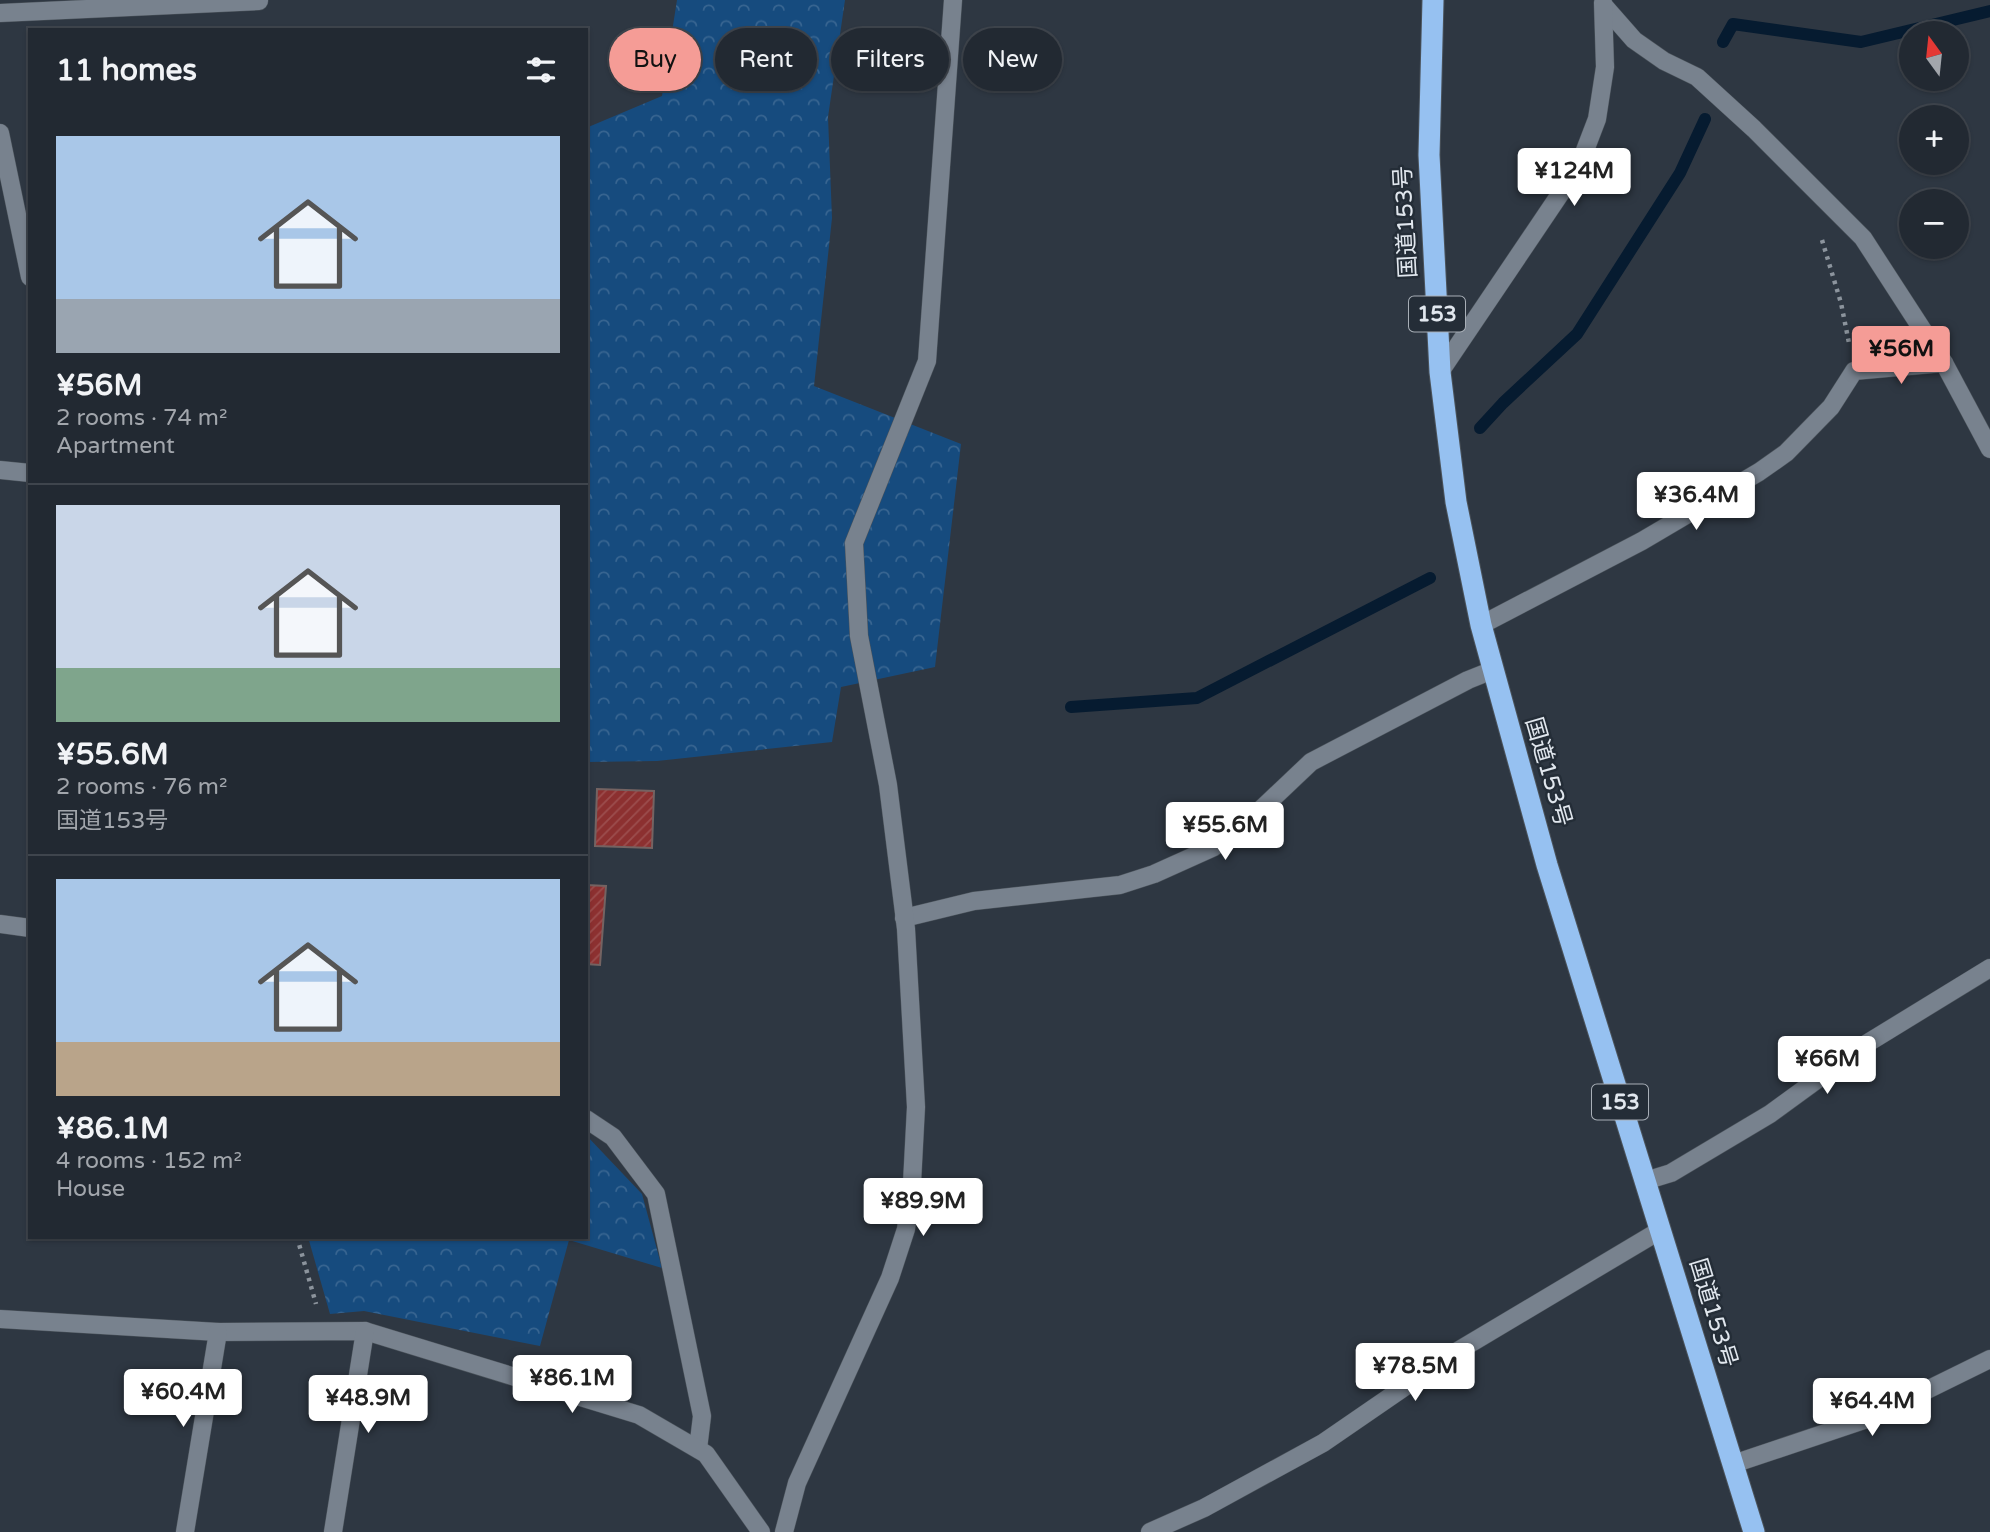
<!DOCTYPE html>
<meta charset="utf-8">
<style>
:root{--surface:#222932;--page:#2a313a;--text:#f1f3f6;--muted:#a2a6ac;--line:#3f454d;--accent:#f59c96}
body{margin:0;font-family:"Varela Round","Noto Sans JP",sans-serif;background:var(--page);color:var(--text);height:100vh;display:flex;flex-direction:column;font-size:26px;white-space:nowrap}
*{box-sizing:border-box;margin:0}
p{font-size:23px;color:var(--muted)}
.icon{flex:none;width:38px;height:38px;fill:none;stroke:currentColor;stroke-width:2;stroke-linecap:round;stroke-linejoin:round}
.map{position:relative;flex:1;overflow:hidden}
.panel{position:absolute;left:28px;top:28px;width:560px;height:1211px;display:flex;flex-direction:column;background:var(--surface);border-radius:0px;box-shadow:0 2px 5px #0004,0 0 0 2px var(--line)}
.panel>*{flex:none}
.top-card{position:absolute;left:609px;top:28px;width:665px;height:63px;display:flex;gap:14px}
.needle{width:46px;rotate:345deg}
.fabs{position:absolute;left:1899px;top:21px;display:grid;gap:14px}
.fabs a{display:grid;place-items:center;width:70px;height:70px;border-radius:50%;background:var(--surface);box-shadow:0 2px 5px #0004,0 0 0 2px var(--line);font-size:35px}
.price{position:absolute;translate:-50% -60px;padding:0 16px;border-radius:7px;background:#fff;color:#222;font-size:23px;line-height:46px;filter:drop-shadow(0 2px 4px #0008)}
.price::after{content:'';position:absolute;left:50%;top:42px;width:21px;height:16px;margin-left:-10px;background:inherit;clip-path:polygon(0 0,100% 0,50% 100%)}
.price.current{background:var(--accent);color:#111}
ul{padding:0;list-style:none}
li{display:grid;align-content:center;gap:14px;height:371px;padding:0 28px}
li+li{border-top:2px solid var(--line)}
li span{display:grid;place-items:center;height:217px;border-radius:0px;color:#555}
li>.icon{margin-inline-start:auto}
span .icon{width:126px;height:126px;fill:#fffc;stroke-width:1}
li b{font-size:30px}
h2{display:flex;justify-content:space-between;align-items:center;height:84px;padding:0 28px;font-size:30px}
.pill{padding:0 24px;border-radius:32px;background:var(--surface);box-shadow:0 2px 5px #0004,0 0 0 2px var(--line);font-size:24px;line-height:63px}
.pill.current{background:var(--accent);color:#111}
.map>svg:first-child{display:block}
.forest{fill:url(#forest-crowns)}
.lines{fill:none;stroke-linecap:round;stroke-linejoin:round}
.stream{stroke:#061b30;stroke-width:12}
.building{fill:url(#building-hatch);stroke:#746362;stroke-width:2}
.lane-casing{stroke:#4b535b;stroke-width:19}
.street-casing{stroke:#4b535b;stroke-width:19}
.highway-casing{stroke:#4b535b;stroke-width:23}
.path{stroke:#8c949d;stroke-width:4.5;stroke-dasharray:3.5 5;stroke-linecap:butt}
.lane{stroke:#78828e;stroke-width:18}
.street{stroke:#78828e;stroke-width:18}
.highway{stroke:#96c1f1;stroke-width:21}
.labels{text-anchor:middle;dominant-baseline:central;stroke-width:5;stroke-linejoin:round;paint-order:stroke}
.shield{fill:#242d37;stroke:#a8afb7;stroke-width:2}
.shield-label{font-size:21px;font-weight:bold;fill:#e1e7ee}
.street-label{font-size:23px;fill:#e1e7ee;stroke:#242d37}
</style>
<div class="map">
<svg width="1990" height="1532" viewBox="0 0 1990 1532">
<defs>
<pattern id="forest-crowns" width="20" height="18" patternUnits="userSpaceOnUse" patternTransform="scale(1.75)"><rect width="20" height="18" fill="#164b7e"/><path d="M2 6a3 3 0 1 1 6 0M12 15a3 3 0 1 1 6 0" fill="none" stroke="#386591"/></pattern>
<pattern id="building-hatch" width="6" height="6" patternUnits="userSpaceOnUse" patternTransform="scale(1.75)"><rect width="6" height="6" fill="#8c3030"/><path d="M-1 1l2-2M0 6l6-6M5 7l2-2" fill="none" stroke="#9c4e4e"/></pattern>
</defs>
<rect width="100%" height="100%" fill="#2e3742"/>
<g class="forest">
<path d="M677,0H845L828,117L832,218L814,386L961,444L935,667L841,687L832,742L657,761L586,762V128L662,96Z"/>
<path d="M586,1135L642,1194L662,1268L569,1240L540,1346L364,1311L330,1314L308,1237H586Z"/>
</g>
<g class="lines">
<g class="stream">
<path d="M1723,42L1733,24L1861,42L1990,11"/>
<path d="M1480,428L1503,403L1577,334L1680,173L1705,119"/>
<path d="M1071,707L1197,698L1430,578"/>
</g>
</g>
<g class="building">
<path d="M597,789L654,791L652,848L595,846Z"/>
<path d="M586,885L606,886L600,965L586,964Z"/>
</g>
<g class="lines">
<g class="lane-casing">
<g id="lane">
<path d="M0,13L259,1"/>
<path d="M0,133L30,277"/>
<path d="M0,470L30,473"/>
<path d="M586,1119L613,1137L656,1194L702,1416L698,1449"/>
</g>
</g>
<g class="street-casing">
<g id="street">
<path d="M1605,7L1634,40L1664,61L1697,77L1754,129L1863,238L1944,363L1990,449"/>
<path d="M1440,372L1579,166L1597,119L1605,67L1603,3"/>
<path d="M1481,625L1642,541L1759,472L1786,453L1831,407L1854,371L1944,363"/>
<path d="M904,918L974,901L1120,885L1154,874L1214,847L1254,816L1311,762L1468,680L1493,670"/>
<path d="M0,924L30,928"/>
<path d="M1645,1181L1671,1173L1770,1114L1866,1044L1990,968"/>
<path d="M0,1319L218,1332L365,1331L639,1415L706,1454L761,1532"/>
<path d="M1733,1464L1870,1418L1990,1359"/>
<path d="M185,1532L218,1332"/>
<path d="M333,1532L365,1331"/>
<path d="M784,1532L797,1483L890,1278L906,1229L912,1183L916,1107L906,929L888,785L859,636L854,543L927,361L953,0"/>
<path d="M1150,1532L1204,1508L1323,1443L1451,1355L1659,1231"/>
</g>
</g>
<g class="highway-casing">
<path id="highway" d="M1433,0L1429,155L1440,372L1456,502L1481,625L1547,865L1754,1532"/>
</g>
<g class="path">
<path d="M1822,240L1841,303L1849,343"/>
<path d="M297,1237L316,1304"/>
</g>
<use href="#lane" class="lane"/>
<use href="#street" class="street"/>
<use href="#highway" class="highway"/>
</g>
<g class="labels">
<g class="shield">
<rect x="1409" y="296.5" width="56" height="35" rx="5"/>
<rect x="1592" y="1084.5" width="56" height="35" rx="5"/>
</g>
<g class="shield-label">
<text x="1437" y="314">153</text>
<text x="1620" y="1102">153</text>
</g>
<g class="street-label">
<text transform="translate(1406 222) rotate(-93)">国道153号</text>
<text transform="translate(1548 772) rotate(74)">国道153号</text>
<text transform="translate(1713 1313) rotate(73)">国道153号</text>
</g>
</g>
</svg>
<div class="fabs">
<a><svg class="needle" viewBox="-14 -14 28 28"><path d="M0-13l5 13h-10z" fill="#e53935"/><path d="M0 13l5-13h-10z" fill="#a2a6ac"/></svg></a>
<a>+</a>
<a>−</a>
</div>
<b class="price" style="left:1574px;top:208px">¥124M</b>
<b class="price current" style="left:1901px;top:386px">¥56M</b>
<b class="price" style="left:1696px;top:532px">¥36.4M</b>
<b class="price" style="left:1225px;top:862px">¥55.6M</b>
<b class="price" style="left:1827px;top:1096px">¥66M</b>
<b class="price" style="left:923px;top:1238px">¥89.9M</b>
<b class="price" style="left:1415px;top:1403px">¥78.5M</b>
<b class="price" style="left:572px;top:1415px">¥86.1M</b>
<b class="price" style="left:183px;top:1429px">¥60.4M</b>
<b class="price" style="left:368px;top:1435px">¥48.9M</b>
<b class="price" style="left:1872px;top:1438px">¥64.4M</b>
<div class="top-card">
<a class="pill current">Buy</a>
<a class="pill">Rent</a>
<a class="pill">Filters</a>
<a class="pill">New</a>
</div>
<section class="panel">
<h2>11 homes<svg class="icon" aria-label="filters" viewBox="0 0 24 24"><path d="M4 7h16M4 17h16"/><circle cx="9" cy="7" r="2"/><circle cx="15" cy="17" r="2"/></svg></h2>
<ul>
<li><span style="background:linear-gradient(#a9c7e8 75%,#9aa5b1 0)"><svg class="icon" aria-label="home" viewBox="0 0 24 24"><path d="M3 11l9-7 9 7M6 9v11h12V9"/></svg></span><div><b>¥56M</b><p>2 rooms · 74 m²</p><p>Apartment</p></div></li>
<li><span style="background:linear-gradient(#c9d6e8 75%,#7fa58c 0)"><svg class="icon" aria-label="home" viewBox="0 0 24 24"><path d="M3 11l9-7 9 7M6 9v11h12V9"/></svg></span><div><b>¥55.6M</b><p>2 rooms · 76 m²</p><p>国道153号</p></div></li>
<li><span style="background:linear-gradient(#a9c7e8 75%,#b9a48a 0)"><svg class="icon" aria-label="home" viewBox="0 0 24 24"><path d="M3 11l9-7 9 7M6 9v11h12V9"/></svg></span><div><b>¥86.1M</b><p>4 rooms · 152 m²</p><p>House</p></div></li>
</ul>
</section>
</div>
